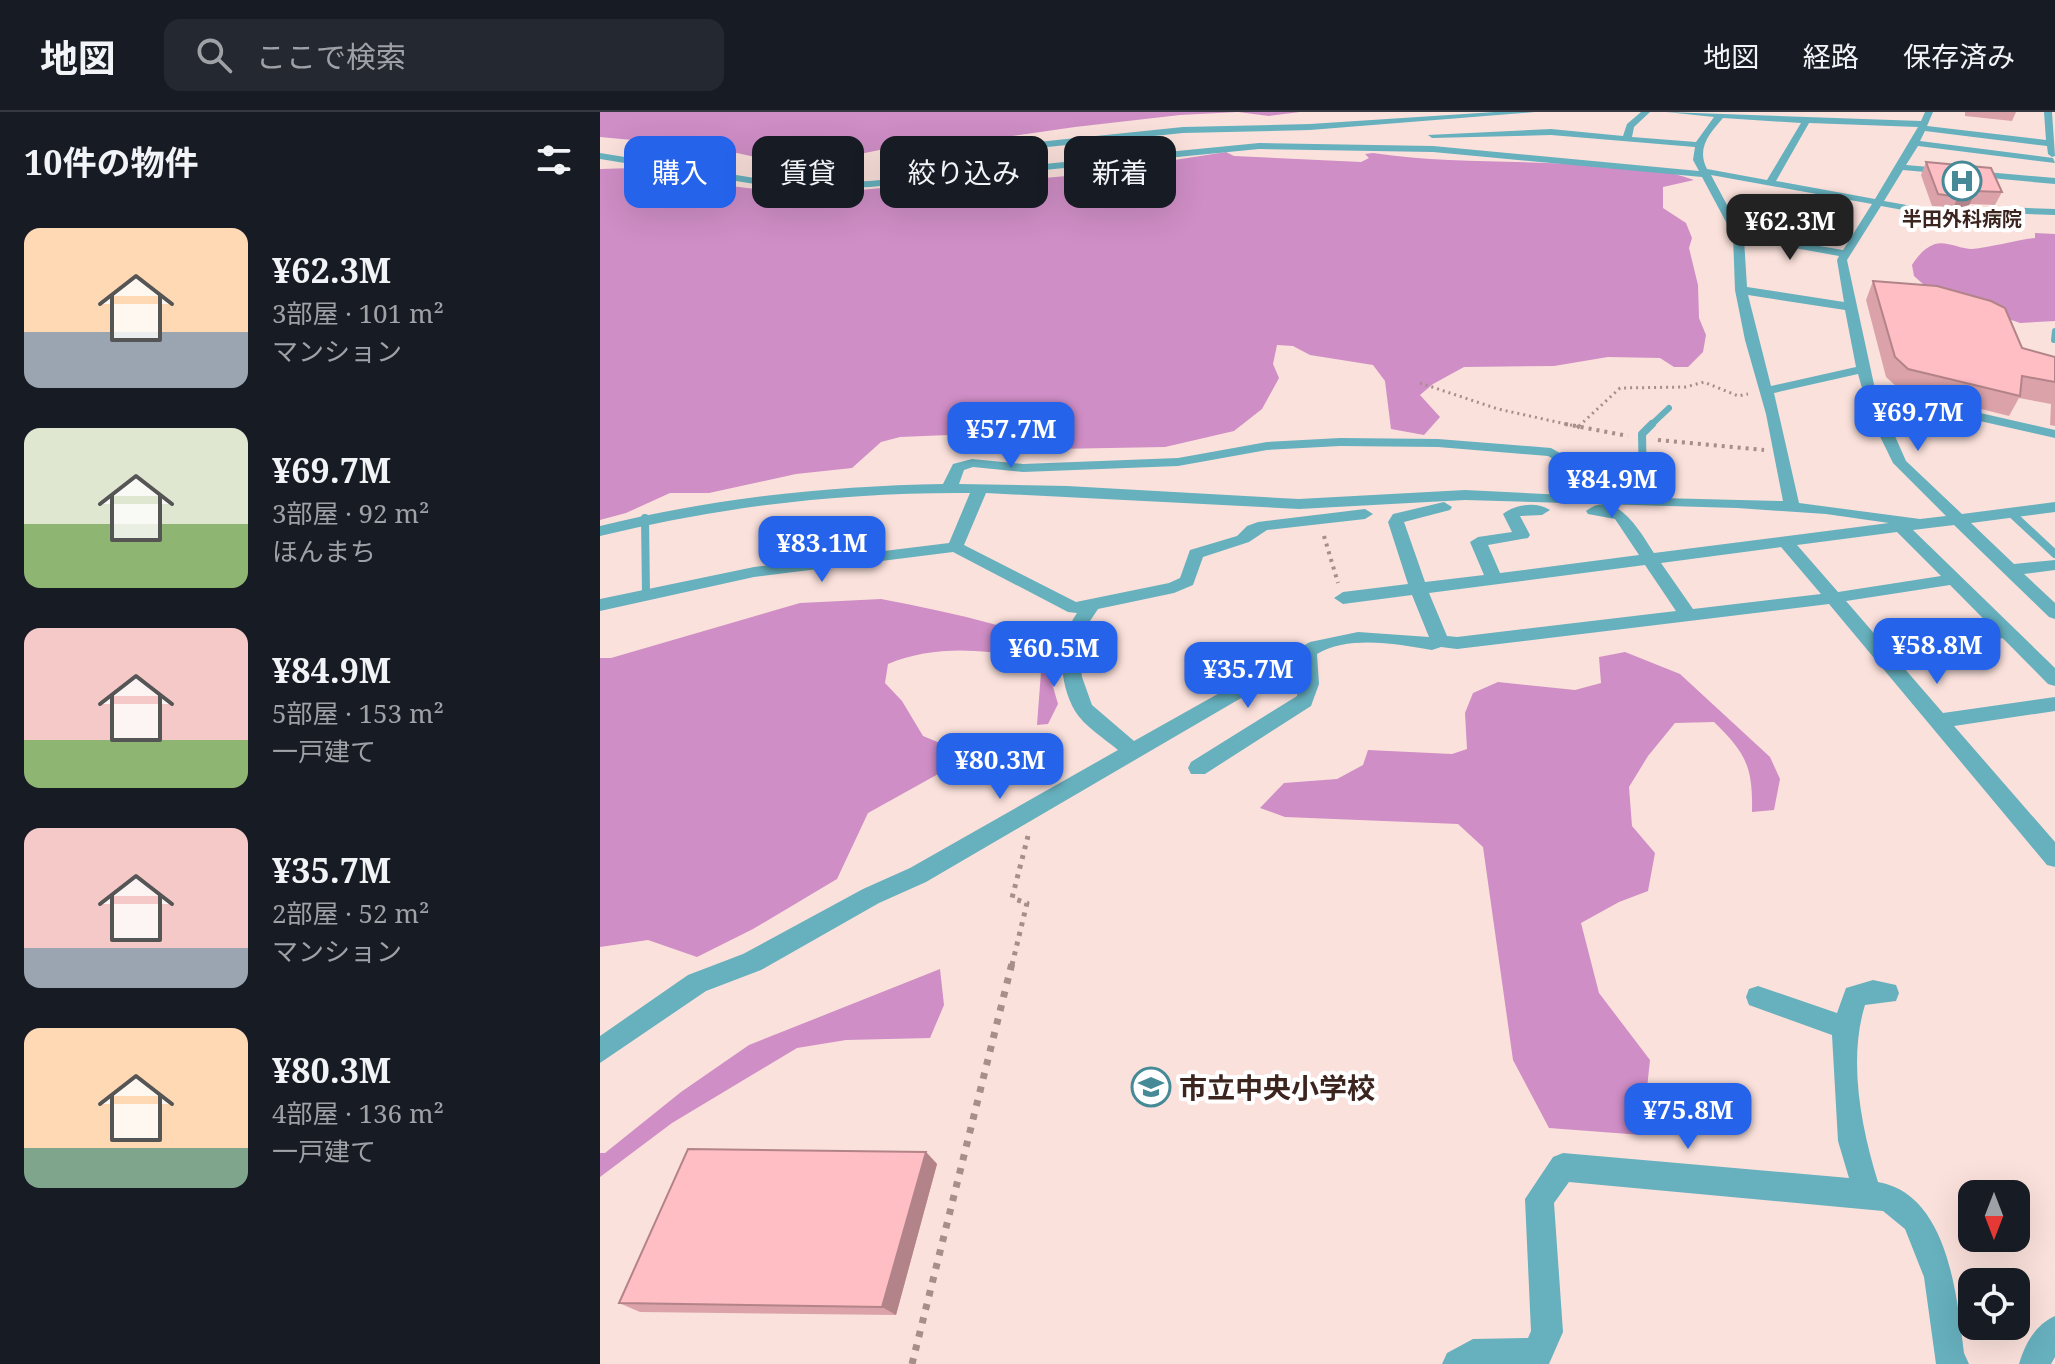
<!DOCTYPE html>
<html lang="ja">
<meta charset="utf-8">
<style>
:root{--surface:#171b24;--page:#242831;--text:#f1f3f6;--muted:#9ea1a6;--line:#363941;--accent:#2563eb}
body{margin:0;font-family:"Noto Serif","Noto Sans JP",serif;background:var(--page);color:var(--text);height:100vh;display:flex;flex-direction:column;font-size:30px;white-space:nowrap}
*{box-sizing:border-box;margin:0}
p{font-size:26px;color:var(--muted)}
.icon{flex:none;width:44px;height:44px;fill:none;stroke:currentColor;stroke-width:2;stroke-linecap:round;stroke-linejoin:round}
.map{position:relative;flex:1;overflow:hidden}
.panel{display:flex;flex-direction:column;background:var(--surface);width:600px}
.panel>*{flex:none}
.banner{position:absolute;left:24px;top:24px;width:760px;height:72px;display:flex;gap:16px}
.needle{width:52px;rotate:180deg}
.fabs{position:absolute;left:1358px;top:1068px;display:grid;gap:16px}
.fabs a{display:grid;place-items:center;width:72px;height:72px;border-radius:16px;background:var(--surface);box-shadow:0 8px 32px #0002;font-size:40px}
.price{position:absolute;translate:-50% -68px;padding:0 18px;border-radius:16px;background:var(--accent);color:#fff;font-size:26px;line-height:52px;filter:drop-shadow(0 2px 4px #0008)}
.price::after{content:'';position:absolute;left:50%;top:48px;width:24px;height:18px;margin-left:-12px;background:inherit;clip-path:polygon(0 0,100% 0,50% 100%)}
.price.selected{background:#222;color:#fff}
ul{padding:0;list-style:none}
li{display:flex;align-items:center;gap:24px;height:200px;padding:0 24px}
li span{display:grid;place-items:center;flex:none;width:224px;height:160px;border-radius:16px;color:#555}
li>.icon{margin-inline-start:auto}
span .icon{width:96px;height:96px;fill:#fffc;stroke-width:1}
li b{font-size:34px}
h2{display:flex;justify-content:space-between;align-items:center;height:96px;padding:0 24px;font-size:34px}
.pill{padding:0 28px;border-radius:16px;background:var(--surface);box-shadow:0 8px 32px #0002;font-size:28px;line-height:72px}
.pill.selected{background:var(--accent);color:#fff}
header{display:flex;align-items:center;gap:48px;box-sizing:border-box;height:112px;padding:0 40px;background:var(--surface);border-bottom:2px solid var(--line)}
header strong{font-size:38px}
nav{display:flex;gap:44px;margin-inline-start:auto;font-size:28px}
.search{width:560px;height:72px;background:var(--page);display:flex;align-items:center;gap:20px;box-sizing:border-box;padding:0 28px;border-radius:16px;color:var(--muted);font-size:30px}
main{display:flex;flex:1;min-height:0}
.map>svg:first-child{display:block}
.forest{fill:#cf8ec6}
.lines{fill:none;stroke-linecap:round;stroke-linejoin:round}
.path-far3{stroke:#a78e89;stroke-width:3;stroke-dasharray:2 4;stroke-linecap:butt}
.path-far2{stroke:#a78e89;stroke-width:4;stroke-dasharray:3 5;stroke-linecap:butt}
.path-far1{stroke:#a78e89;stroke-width:5;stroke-dasharray:4 6;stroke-linecap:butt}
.path{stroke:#a78e89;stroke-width:7;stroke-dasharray:6 8;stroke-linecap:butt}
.lane-far1{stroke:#67b0be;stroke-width:6}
.lane{stroke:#67b0be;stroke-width:8}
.street{fill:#67b0be;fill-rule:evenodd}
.wall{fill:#dba3a9}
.shaded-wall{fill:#b28489}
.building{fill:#ffbdc4;stroke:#b28489;stroke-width:2}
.labels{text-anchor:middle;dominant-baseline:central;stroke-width:8;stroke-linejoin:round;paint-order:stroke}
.far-poi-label{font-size:20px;font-weight:bold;fill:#3c241f;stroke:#fff}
.near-poi-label{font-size:28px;font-weight:bold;fill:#3c241f;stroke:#fff;text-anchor:start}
</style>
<header>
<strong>地図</strong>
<div class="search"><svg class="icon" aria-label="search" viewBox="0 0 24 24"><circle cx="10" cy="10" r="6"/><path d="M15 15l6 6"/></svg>ここで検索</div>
<nav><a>地図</a><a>経路</a><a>保存済み</a></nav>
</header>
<main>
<section class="panel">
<h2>10件の物件<svg class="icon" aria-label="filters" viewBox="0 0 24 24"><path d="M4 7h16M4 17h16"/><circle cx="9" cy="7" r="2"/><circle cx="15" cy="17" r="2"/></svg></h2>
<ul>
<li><span style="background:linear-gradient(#ffd9b3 65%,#9aa5b1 0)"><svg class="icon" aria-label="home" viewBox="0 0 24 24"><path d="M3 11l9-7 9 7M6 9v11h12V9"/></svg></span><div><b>¥62.3M</b><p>3部屋 · 101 m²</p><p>マンション</p></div></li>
<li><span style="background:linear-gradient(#dfe7d0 60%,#8fb573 0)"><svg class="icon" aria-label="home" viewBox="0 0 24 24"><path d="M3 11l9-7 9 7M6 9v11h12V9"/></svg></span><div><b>¥69.7M</b><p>3部屋 · 92 m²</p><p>ほんまち</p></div></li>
<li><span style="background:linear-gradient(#f6c9c9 70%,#8fb573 0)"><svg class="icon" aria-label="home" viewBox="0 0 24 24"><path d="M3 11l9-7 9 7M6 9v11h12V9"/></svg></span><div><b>¥84.9M</b><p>5部屋 · 153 m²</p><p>一戸建て</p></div></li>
<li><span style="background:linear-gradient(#f6c9c9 75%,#9aa5b1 0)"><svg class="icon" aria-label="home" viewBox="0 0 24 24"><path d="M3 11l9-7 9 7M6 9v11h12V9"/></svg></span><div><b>¥35.7M</b><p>2部屋 · 52 m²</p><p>マンション</p></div></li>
<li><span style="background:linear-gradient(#ffd9b3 75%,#7fa58c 0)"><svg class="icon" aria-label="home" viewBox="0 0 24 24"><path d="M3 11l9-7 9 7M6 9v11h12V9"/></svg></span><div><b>¥80.3M</b><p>4部屋 · 136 m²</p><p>一戸建て</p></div></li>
</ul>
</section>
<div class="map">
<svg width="1455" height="1252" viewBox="0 0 1455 1252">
<rect width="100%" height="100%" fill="#fbe1db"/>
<g class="forest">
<path d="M0,0H700L669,4L638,0L580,3L475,15L398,26L337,45L327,43L322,39L289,36L236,47L155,45L137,41L101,43L53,37L43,29L0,25Z"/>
<path d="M626,40L634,44L761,50L769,46L765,42L773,41C853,53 934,47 1015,55C1042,57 1068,58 1094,68L1063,75V96L1086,111L1092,126L1089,136L1098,173L1099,206L1106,223L1103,240L1088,255H1074L1060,246L1008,245L954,254L864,255L833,272L820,283L840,305L824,323L791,317L785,269L773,253L710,243L693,234L677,233L673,252L679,266L662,297L634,319L565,335L453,337L373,322L300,325L281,330L252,356L196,362L109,381H70L26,401L0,408V57L33,56L36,66L80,75L114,72L205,83L348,70L363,73L478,63Z"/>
<path d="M1435,121L1455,122V209L1420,211L1332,180L1314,164L1312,153C1318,144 1324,136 1335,132C1347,129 1360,137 1372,137C1389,136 1416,128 1435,126Z"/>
<path d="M281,487C319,494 356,502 393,512C415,518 427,514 447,527V554L458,592L448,612L437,613L441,560L431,547C384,537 334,533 288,552L285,571L302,589L323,624L340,631L382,624L385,636L268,701L237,767L153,817L97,845L48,828L0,835V546H11L200,491Z"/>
<path d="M1025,540L1080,562L1170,645L1180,667L1174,698L1152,700C1153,655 1146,641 1114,610L1075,611L1048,644L1029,675L1032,714L1055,741L1048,779L1019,790L981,811L999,881L1050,948L1042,1023L949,1016L913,948L883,735L858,712L685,705L660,696L684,671L737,667L763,653L768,638L852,642L867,637L865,601L873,581L898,570L975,578L1001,571L999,545Z"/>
<path d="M340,857L344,893L330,926L246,928L197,936L72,1011L0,1065V1041H5L81,980L149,933Z"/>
</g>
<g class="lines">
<g class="path-far3">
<path d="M820,271L898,297L975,314"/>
<path d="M979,314L1020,276L1086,275L1104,270L1138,284L1148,282"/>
</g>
<g class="path-far2">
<path d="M965,312L1028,324"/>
<path d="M977,316L981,312"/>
<path d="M1058,328L1164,338"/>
<path d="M724,424L738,471"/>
</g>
<path class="path-far1" d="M412,853L427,791L412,786L428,724"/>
<path class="path" d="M312,1252L412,851"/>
<g class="lane-far1">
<path d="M1454,228L1455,219"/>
<path d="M1050,314L1069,296"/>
</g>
<g class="lane">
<path d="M1048,388L1043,371L1042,322L1052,312"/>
<path d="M1411,401L1455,442"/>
<path d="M45,406L46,481"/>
<path d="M1279,540L1410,521"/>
</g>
<g class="street">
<path d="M895,0H935L710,18L583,21L409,39L347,58L342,55L408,33L583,15L710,12Z"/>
<path d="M1041,0H1050L1034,15L1032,25L1096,30L1114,5L1066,0L1321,9L1325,0H1333L1327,14L1446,28L1444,0H1452L1455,44L1452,45L1448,42L1447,34L1325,19L1320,29L1453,46L1455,51L1318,34L1306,53L1455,66V72L1303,58L1284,89L1352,101L1400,95L1455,97V103L1400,101L1352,107L1281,94L1247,148L1275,277L1455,318V326L1278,286L1306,349L1362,402L1455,390V400L1371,411L1414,452L1455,448V458L1424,462L1455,491V507L1449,505L1354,413L1313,418L1455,556V574L1448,572L1350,473L1246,489L1343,601L1455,585V599L1354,614L1455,730V755L1447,753L1229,492L857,537L841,535L832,538C797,532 749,523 717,542L719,572L711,594L605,662H591L588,656L591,650L697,584L701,551L326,770L279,791L161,858L106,879L0,951V924L88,863L143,842L263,777L310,756L518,638C505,627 484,614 475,599C458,569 457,529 477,501L468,500L353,440L154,465L0,499V487L154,455L349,431L370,381C245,380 122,394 0,424V414C114,386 227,374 343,372L353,352L372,347L423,352L578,346L667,330L740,326L838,327L951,336L967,345L969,365L979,384L1183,389L1166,302L1145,228L1135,178L1133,123L1102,65L833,40L659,37L270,75L192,78L0,47V41L192,72L270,69L659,31L833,34L1099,59L1093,48L1095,35L951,23L832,26L828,23L951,17L1023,24L1027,12ZM1123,6L1201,11L1167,68L1107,57C1096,36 1110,21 1123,6ZM1209,11L1318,15L1275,87L1176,69ZM1111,63L1272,92L1243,138L1142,121ZM1144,127L1239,144L1237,148L1244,190L1147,175ZM1148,183L1245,198L1256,255L1171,274ZM1258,262L1270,304L1293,351L1346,404L1320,407L1199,391L1174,281ZM740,334L838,335L948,344L953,347V365L964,383L865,378L699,387L467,374L359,372L364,358L373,355L423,360L578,354L667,338ZM386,381L699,397L865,388L1137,396L1226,402L1289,411L1054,441C1041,421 1016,375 986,399L988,402L1015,407L1039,443L900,461L888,433L928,426L930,423L920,404L942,403L950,398C937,389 915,392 903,402L912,420L878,425L870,430L884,463L825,470L804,410L850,398L852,395L844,390L793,402L788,410L808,472L743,480L734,486L743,492L812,483L829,525L758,520L710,530L534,629L492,593L482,565L480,544L484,518L498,497L574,481L593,473L603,445L649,430L667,418L765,407L773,402L765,397L658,410L647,414L637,424L590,438L580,466L569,471L476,490L364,433ZM1297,420L1341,464L1238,480L1197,433ZM1181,435L1221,482L1093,497L1061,451ZM1045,453L1076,499L857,525L847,524L829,481Z"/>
<path d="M1273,868L1296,873L1299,881L1296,889L1265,893C1248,948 1261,1015 1278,1070C1348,1082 1357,1184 1364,1241L1369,1252H1336L1324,1165L1305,1117L1283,1099L969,1070L954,1091L963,1220L949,1252H842L847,1241L873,1227L928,1226L931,1219L925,1087L953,1045L963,1041L1249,1066L1238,1029L1232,923L1149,893L1146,885L1149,877L1158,874L1237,901L1246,876Z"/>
<path d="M1455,1204V1245L1451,1252H1419C1425,1232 1435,1213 1455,1204Z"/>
</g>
</g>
<g class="wall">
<path d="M1365,0H1416L1412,9L1365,4Z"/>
<path d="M1326,50L1402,80L1395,93L1369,92L1368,96L1352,98L1332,94L1321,63Z"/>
<path d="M1273,169L1422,236L1455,245V314L1450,313L1451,292L1419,286L1409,304L1298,276L1286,265L1266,188Z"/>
<path d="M326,1040L337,1052L296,1203L40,1200L19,1191Z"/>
</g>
<g class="shaded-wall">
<path d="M1374,83L1368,96L1352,98L1358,85Z"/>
<path d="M326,1040L337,1052L296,1203L282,1195Z"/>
</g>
<g class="building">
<path d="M1326,50L1391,56L1402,80L1375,79L1374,83L1358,85L1338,82Z"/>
<path d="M1273,169L1337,174L1391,189L1405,196L1422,236L1455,245V270L1422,264L1420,284L1308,257L1295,245Z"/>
<path d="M88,1037L326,1040L282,1195L19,1191Z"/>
</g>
<defs>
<g id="hospital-ring" transform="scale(2)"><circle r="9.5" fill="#fff" stroke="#468a98" stroke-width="1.5"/><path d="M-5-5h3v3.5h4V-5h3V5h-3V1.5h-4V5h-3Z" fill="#468a98"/></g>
<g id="school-ring" transform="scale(2)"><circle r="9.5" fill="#fff" stroke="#468a98" stroke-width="1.5"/><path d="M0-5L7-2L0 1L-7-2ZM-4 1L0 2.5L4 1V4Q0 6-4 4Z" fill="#468a98"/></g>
</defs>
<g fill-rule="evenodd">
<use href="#hospital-ring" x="1362" y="69"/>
<use href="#school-ring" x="551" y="975"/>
</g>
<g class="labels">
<g class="far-poi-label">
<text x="1362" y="106">半田外科病院</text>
</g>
<g class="near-poi-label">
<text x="579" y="975">市立中央小学校</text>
</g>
</g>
</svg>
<div class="fabs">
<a><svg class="needle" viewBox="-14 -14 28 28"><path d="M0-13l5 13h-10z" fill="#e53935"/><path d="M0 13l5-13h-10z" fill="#9ea1a6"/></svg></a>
<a><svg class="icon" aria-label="locate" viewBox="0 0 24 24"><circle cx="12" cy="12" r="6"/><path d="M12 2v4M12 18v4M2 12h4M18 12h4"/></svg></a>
</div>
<b class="price selected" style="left:1190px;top:150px">¥62.3M</b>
<b class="price" style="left:1318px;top:341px">¥69.7M</b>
<b class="price" style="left:411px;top:358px">¥57.7M</b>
<b class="price" style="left:1012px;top:408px">¥84.9M</b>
<b class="price" style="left:222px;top:472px">¥83.1M</b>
<b class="price" style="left:1337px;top:574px">¥58.8M</b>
<b class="price" style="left:454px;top:577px">¥60.5M</b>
<b class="price" style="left:648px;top:598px">¥35.7M</b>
<b class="price" style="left:400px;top:689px">¥80.3M</b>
<b class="price" style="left:1088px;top:1039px">¥75.8M</b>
<div class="banner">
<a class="pill selected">購入</a>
<a class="pill">賃貸</a>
<a class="pill">絞り込み</a>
<a class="pill">新着</a>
</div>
</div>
</main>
